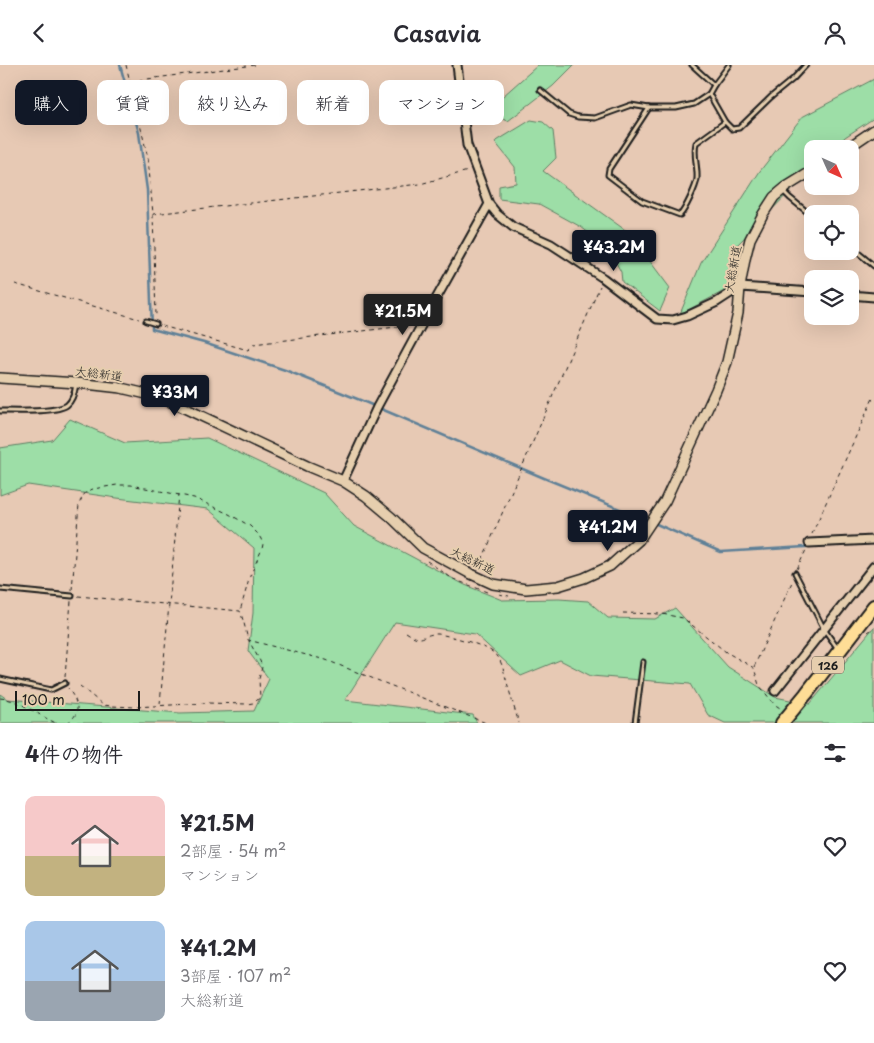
<!DOCTYPE html>
<html lang="ja">
<meta charset="utf-8">
<style>
:root{--surface:#fff;--page:#f2f2f3;--text:#2b2b33;--muted:#7c7c81;--accent:#111827}
body{margin:0;font-family:"Playpen Sans","Klee One",sans-serif;background:var(--page);color:var(--text);height:100vh;display:flex;flex-direction:column;font-size:19px;white-space:nowrap}
*{box-sizing:border-box;margin:0}
p{font-size:16px;color:var(--muted)}
.icon{flex:none;width:28px;height:28px;fill:none;stroke:currentColor;stroke-width:2;stroke-linecap:round;stroke-linejoin:round}
.map{position:relative;height:658px;overflow:hidden}
.side{display:flex;flex-direction:column;background:var(--surface);flex:1}
.side>*{flex:none}
.top-card{position:absolute;left:15px;top:15px;width:500px;height:45px;display:flex;gap:10px}
.needle{width:32px;rotate:135deg}
.fabs{position:absolute;left:804px;top:75px;display:grid;gap:10px}
.fabs a{display:grid;place-items:center;width:55px;height:55px;border-radius:10px;background:var(--surface);box-shadow:0 5px 20px #0002;font-size:25px}
.scale{position:absolute;left:15px;bottom:12px;width:125px;box-sizing:border-box;padding-left:5px;border:2px solid #1c1c1c;border-top:0;font-size:14px;line-height:18px;white-space:nowrap;color:#1c1c1c;-webkit-text-stroke:4px #e6ceae;paint-order:stroke}
.price{position:absolute;translate:-50% -42px;padding:0 11px;border-radius:5px;background:var(--accent);color:#fff;font-size:16px;line-height:32px;filter:drop-shadow(0 1px 2px #0008)}
.price::after{content:'';position:absolute;left:50%;top:30px;width:15px;height:11px;margin-left:-8px;background:inherit;clip-path:polygon(0 0,100% 0,50% 100%)}
.price.on{background:#222;color:#fff}
ul{padding:0;list-style:none}
li{display:flex;align-items:center;gap:15px;height:125px;padding:0 25px}
li span{display:grid;place-items:center;flex:none;width:140px;height:100px;border-radius:10px;color:#555}
li>.icon{margin-inline-start:auto}
span .icon{width:60px;height:60px;fill:#fffc;stroke-width:1}
li b{font-size:21px}
h2{display:flex;justify-content:space-between;align-items:center;height:60px;padding:0 25px;font-size:21px}
.chip{padding:0 18px;border-radius:10px;background:var(--surface);box-shadow:0 5px 20px #0002;font-size:18px;line-height:45px}
.chip.on{background:var(--accent);color:#fff}
header{display:flex;justify-content:space-between;align-items:center;height:65px;padding:0 25px;background:var(--surface);font-size:22px;font-weight:600}
.map>svg:first-child{display:block}
.green{fill:#9ddea7;stroke:#5c7d62}
.lines{fill:none;stroke-linecap:round;stroke-linejoin:round}
.stream{stroke:#5f8097;stroke-width:2.5}
.service-casing{stroke:#1c1c1c;stroke-width:7}
.minor-casing{stroke:#1c1c1c;stroke-width:11}
.tertiary-casing{stroke:#1c1c1c;stroke-width:12}
.motorway-casing{stroke:#1c1c1c;stroke-width:16}
.path{stroke:#1c1c1c;stroke-width:1;stroke-dasharray:4 4;stroke-linecap:butt}
.service{stroke:#e6ceae;stroke-width:3}
.minor{stroke:#e6ceae;stroke-width:7}
.tertiary{stroke:#e6ceae;stroke-width:9}
.motorway{stroke:#fedd96;stroke-width:12}
.labels{text-anchor:middle;dominant-baseline:central;stroke-width:4;stroke-linejoin:round;paint-order:stroke}
.shield{fill:#e6ceae;stroke:#595148;stroke-width:1}
.shield-label{font-size:11px;font-weight:bold;fill:#1c1c1c}
.street-label{font-size:12px;fill:#1c1c1c;stroke:#e6ceae}
</style>
<header><svg class="icon" aria-label="back" viewBox="0 0 24 24"><path d="M15 5l-7 7 7 7"/></svg>Casavia<svg class="icon" aria-label="person" viewBox="0 0 24 24"><circle cx="12" cy="8" r="4"/><path d="M4 21q1-7 8-7t8 7"/></svg></header>
<div class="map">
<svg width="874" height="658" viewBox="0 0 874 658">
<rect width="100%" height="100%" fill="#e7c9b4"/>
<filter id="ink" filterUnits="userSpaceOnUse"><feTurbulence type="fractalNoise" baseFrequency=".02" numOctaves="2"/><feDisplacementMap in="SourceGraphic" scale="10" xChannelSelector="R" yChannelSelector="G"/><feConvolveMatrix kernelMatrix="1 2 1 2 8 2 1 2 1" color-interpolation-filters="sRGB"/></filter>
<g filter="url(#ink)">
<g class="green">
<path d="M538,0H574L553,21L508,56L485,47Z"/>
<path d="M874,14V53L845,72L833,84H812V104L736,181L730,223L680,249L701,198L760,106L802,52Z"/>
<path d="M531,55L543,57L553,66L556,93L543,106L628,167L670,223L660,246L622,217L621,207L608,183L581,162L539,139L499,134V121L516,118L515,102L495,77Z"/>
<path d="M70,354L125,378L207,373L324,428L354,461L465,520L502,535L559,534L588,536L608,553L655,554L675,543L728,602L775,632L810,639L874,562V658H725L708,650L690,619L591,611L560,595L521,611L475,569L395,557L345,635L473,650L477,658H0V629L7,634L180,648L254,646L269,614L248,586L253,548L254,483L208,444L117,433L28,420L0,430V383L52,375Z"/>
</g>
<g class="lines">
<g class="stream">
<path d="M120,0L139,68L147,125L152,264L204,278L285,305L360,335L544,413L649,456"/>
<path d="M654,458L721,487L838,480"/>
</g>
<g class="service-casing">
<g id="service">
<path d="M692,0L714,20"/>
<path d="M540,25L569,49L578,52L595,53L631,40L649,43H676L694,39L709,29L714,20L729,0"/>
<path d="M709,29L725,57L732,64L739,63L771,32L793,14L806,0"/>
<path d="M649,43L609,104L608,110L642,136L680,150C685,145 696,122 697,114C698,102 693,90 696,78L725,57"/>
<path d="M783,126L790,133L812,151"/>
<path d="M850,181L874,201"/>
<path d="M146,256L156,259"/>
<path d="M0,346C14,346 57,348 67,340C73,335 75,326 76,319"/>
<path d="M795,508L824,564L838,584"/>
<path d="M0,524L72,531"/>
<path d="M0,614L51,625L65,618"/>
<path d="M635,658L643,597"/>
</g>
</g>
<g class="minor-casing">
<g id="minor">
<path d="M457,0L467,80L489,139L497,149L513,162L551,179L603,213L657,254L673,255L687,251L717,237L740,222L812,227"/>
<path d="M850,230L874,232"/>
<path d="M343,416L377,342L422,259L489,139"/>
<path d="M809,478L874,475"/>
<path d="M775,626L874,501"/>
</g>
</g>
<g class="tertiary-casing">
<g id="tertiary">
<path d="M846,84L874,65"/>
<path d="M0,313L77,318L121,323L155,331L178,340L307,401L343,416L366,431L391,452L423,483L469,508L493,519L526,524L558,521L584,513L610,501L639,475L665,436L716,325L727,297L738,248L740,222L745,194L750,174L763,149L774,132L786,122L812,106"/>
</g>
</g>
<g class="motorway-casing">
<path id="motorway" d="M782,658L806,629L874,541"/>
</g>
<g class="path">
<path d="M126,0L148,93L153,149L156,251"/>
<path d="M132,16L255,0"/>
<path d="M153,149L420,119L468,106"/>
<path d="M15,219L139,254"/>
<path d="M162,261L248,285L253,279L413,260"/>
<path d="M812,469L874,331"/>
<path d="M427,496L453,514L487,527"/>
<path d="M479,502L600,221"/>
<path d="M797,504L806,485"/>
<path d="M72,525L79,439L83,431L87,426L93,424L117,420H131L194,433L229,449L250,461L258,469L261,474L263,479L262,484L250,511L240,546"/>
<path d="M499,529L509,531"/>
<path d="M78,531L240,546L244,558L248,575L326,595L486,658"/>
<path d="M623,548L662,549L683,553L726,587L754,603L759,620L774,639L780,643"/>
<path d="M406,567C425,580 421,568 438,569C451,571 491,581 498,592C502,598 504,607 506,614C510,628 514,643 519,658"/>
<path d="M868,567L874,563"/>
<path d="M754,602L792,517"/>
<path d="M65,612L71,536"/>
<path d="M80,621L103,640L112,641L135,642L207,638L247,639L253,638L260,633L259,614L262,602L260,596L249,576"/>
<path d="M0,633C21,635 37,650 56,658"/>
<path d="M160,639L179,429"/>
<path d="M67,658C84,647 76,635 68,623"/>
</g>
<use href="#service" class="service"/>
<use href="#minor" class="minor"/>
<use href="#tertiary" class="tertiary"/>
<use href="#motorway" class="motorway"/>
</g>
</g>
<g class="labels">
<rect class="shield" x="812" y="591.5" width="32" height="17" rx="4"/>
<g class="shield-label">
<text x="828" y="600">126</text>
</g>
<g class="street-label">
<text transform="translate(732 204) rotate(-80)">大総新道</text>
<text transform="translate(99 308) rotate(7)">大総新道</text>
<text transform="translate(473 495) rotate(26)">大総新道</text>
</g>
</g>
</svg>
<div class="fabs">
<a><svg class="needle" viewBox="-14 -14 28 28"><path d="M0-13l5 13h-10z" fill="#e53935"/><path d="M0 13l5-13h-10z" fill="#7c7c81"/></svg></a>
<a><svg class="icon" aria-label="locate" viewBox="0 0 24 24"><circle cx="12" cy="12" r="6"/><path d="M12 2v4M12 18v4M2 12h4M18 12h4"/></svg></a>
<a><svg class="icon" aria-label="layers" viewBox="0 0 24 24"><path d="M12 4l9 5-9 5-9-5zM3 14l9 5 9-5"/></svg></a>
</div>
<div class="scale">100 m</div>
<b class="price" style="left:614px;top:207px">¥43.2M</b>
<b class="price on" style="left:403px;top:271px">¥21.5M</b>
<b class="price" style="left:175px;top:352px">¥33M</b>
<b class="price" style="left:608px;top:487px">¥41.2M</b>
<div class="top-card">
<a class="chip on">購入</a>
<a class="chip">賃貸</a>
<a class="chip">絞り込み</a>
<a class="chip">新着</a>
<a class="chip">マンション</a>
</div>
</div>
<section class="side">
<h2>4件の物件<svg class="icon" aria-label="filters" viewBox="0 0 24 24"><path d="M4 7h16M4 17h16"/><circle cx="9" cy="7" r="2"/><circle cx="15" cy="17" r="2"/></svg></h2>
<ul>
<li><span style="background:linear-gradient(#f6c9c9 60%,#c2b280 0)"><svg class="icon" aria-label="home" viewBox="0 0 24 24"><path d="M3 11l9-7 9 7M6 9v11h12V9"/></svg></span><div><b>¥21.5M</b><p>2部屋 · 54 m²</p><p>マンション</p></div><svg class="icon" aria-label="heart" viewBox="0 0 24 24"><path d="M12 20l-8-8c-3-5 5-10 8-4 3-6 11-1 8 4z"/></svg></li>
<li><span style="background:linear-gradient(#a9c7e8 60%,#9aa5b1 0)"><svg class="icon" aria-label="home" viewBox="0 0 24 24"><path d="M3 11l9-7 9 7M6 9v11h12V9"/></svg></span><div><b>¥41.2M</b><p>3部屋 · 107 m²</p><p>大総新道</p></div><svg class="icon" aria-label="heart" viewBox="0 0 24 24"><path d="M12 20l-8-8c-3-5 5-10 8-4 3-6 11-1 8 4z"/></svg></li>
</ul>
</section>
